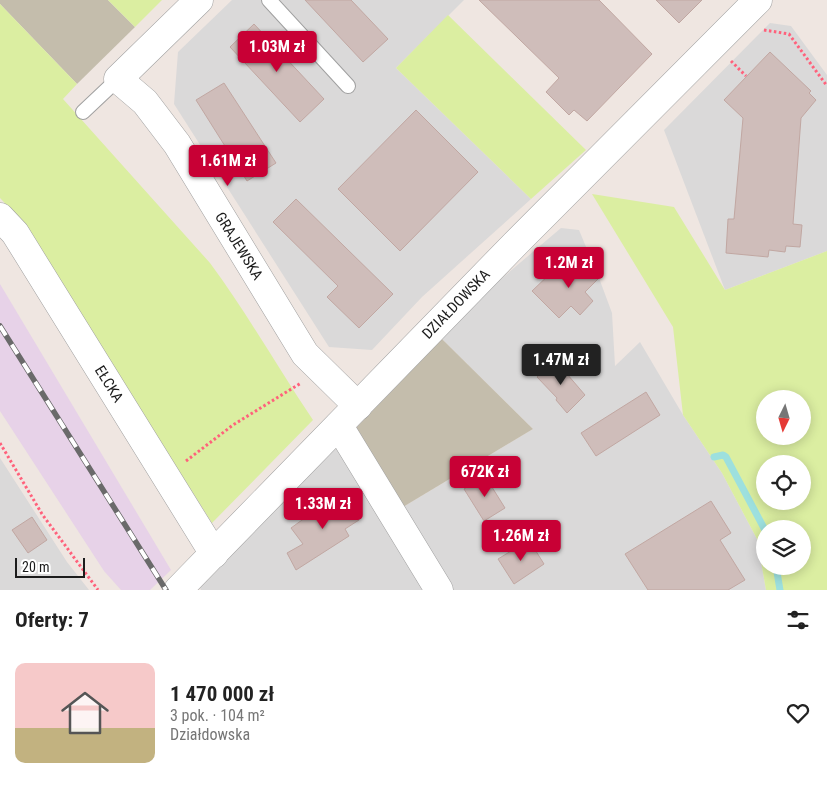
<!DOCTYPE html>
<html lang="pl">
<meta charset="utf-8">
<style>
:root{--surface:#fff;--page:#f2f2f2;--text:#222;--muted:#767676;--line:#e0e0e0;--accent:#c80035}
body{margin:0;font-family:"Roboto Condensed",sans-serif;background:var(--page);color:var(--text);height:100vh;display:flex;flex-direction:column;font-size:19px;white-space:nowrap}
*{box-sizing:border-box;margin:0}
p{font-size:16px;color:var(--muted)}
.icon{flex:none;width:28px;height:28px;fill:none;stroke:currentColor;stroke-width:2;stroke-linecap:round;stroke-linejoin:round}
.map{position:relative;height:590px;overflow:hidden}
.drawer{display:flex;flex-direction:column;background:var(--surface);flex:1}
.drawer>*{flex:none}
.needle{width:32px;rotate:185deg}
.buttons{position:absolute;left:756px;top:390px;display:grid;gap:10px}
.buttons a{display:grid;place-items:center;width:55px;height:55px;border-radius:50%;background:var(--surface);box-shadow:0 2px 12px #0003;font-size:25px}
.scale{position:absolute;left:15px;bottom:12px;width:70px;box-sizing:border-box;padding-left:5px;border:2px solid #1c1c1c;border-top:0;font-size:14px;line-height:18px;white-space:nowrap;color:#1c1c1c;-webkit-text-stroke:4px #fff;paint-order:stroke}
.price{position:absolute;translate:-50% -42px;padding:0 11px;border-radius:5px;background:var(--accent);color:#fff;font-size:16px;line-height:32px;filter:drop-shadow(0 1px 2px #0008)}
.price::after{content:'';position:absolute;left:50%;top:30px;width:15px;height:11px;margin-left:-8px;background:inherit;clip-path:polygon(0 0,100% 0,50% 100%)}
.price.active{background:#222;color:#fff}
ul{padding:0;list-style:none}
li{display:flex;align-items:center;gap:15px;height:125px;padding:0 15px}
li+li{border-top:1px solid var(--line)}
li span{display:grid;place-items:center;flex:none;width:140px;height:100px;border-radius:10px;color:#555}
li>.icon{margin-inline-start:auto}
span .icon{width:60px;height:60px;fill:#fffc;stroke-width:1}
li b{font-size:21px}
h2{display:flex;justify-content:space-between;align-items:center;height:60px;padding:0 15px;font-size:21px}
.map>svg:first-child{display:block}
.residential{fill:#dad9d9}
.industrial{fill:#e7d2e8}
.construction{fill:#c4bdac}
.grass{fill:#dbeea1;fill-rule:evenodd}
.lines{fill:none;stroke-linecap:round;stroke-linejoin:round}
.stream{stroke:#9de0de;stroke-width:7}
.building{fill:#cfbdba;stroke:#c1a7a2}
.service-casing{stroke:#a0a0a0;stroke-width:16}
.minor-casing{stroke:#a0a0a0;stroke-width:29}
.tertiary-casing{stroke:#a0a0a0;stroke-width:29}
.path{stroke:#ff617b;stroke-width:3;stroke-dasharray:2.5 2.5;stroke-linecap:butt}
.service{stroke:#fff;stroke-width:14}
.minor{stroke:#fff;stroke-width:28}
.tertiary{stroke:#fff;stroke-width:28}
.rail-casing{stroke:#6a6a6a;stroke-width:5.5}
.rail{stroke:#fff;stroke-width:4;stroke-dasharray:11;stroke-linecap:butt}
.labels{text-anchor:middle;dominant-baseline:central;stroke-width:5;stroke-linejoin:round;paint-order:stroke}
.street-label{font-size:15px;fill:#1c1c1c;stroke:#fff}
</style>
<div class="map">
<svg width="827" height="590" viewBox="0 0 827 590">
<rect width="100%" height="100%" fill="#efe6e1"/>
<g class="residential">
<path d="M232,0H464L396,68L531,199L422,297L372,350L329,347L174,104L178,52Z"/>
<path d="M770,23L791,26L827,75V251L725,290L664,130Z"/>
<path d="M561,228L579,230L599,278L612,313L615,366L640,342L683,415L722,473L757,539L766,590H451L403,507L533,429L442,339L494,285Z"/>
<path d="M337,449L429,590H201L200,588L331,451Z"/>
<path d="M0,458L67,562L89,590H0Z"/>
</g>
<path class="industrial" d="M0,284L171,570L150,590H121L104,571L0,411Z"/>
<g class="construction">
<path d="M0,0H108L135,27L77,84L0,4Z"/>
<path d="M442,339L533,429L403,507L354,430Z"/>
</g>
<g class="grass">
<path d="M108,0H162L135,27Z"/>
<path d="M0,4L77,84L63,99L210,263C247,313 278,368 313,420L212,523L19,218L0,198Z"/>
<path d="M448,15L586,150L531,199L396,68Z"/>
<path d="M592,194L674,207L725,290L827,251V590H766L757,539L722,473L683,415L673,327ZM765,399H802V436H765ZM765,464H802V501H765ZM765,529H802V566H765Z"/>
</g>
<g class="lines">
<g class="stream">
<path d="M714,457L723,455L726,457L765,530"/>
<path d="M776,566L780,590"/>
</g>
</g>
<g class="building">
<path d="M305,0H351L388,39L363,62Z"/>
<path d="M479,0H599L652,54L587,121L574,110L569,115L546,92L559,78Z"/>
<path d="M656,0H702L679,23Z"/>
<path d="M254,24L324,99L300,122L230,47Z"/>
<path d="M770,52L811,91L809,93L816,100L801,118L793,224L802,225L800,247L786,246L785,252L769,250L768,257L726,253L728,219H734L743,118L724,100Z"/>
<path d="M224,83L276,163L247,181L196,100Z"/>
<path d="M416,110L478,172L400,251L338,189Z"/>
<path d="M296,199L393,294L359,328L327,297L338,286L273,222Z"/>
<path d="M589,254L599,278L585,292L593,301L580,315L571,306L559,318L532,291L553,271L563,280Z"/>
<path d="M555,360L585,395L567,413L556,400L557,398L537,377Z"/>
<path d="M646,392L660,415L596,456L581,433Z"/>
<path d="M485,476L505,508L484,521L464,489Z"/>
<path d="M344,493L359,520L345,529L349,536L296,570L287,553L303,544L291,528L338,494L339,497Z"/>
<path d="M711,501L731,533L720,540L745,580L728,590H648L625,554Z"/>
<path d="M32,517L47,540L28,553L12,530Z"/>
<path d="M529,540L544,564L514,584L498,559Z"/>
</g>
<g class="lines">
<g class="service-casing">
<g id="service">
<path d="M269,0L348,86"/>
<path d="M83,112L118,79"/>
</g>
</g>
<g class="minor-casing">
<g id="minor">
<path d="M199,0L118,79L145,102L177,144L305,354L358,406"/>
<path d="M0,217L15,233L214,554"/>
<path d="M339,426L439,590"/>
</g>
</g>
<g class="tertiary-casing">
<path id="tertiary" d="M178,590L515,244L758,0"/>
</g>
<g class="path">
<path d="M764,30L789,34L827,86"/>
<path d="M731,61L746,76"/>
<path d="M0,443L42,514L98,590"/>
<path d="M186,461L233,425L301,383"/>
</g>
<use href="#service" class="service"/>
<use href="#minor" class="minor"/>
<use href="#tertiary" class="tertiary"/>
<g class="rail-casing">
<path id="rail" d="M0,326L166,590"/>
</g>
<use href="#rail" class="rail"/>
</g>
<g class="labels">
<g class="street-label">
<text transform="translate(239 246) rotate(58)">GRAJEWSKA</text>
<text transform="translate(456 304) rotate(-46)">DZIAŁDOWSKA</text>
<text transform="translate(109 384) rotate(58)">EŁCKA</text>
</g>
</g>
</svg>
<div class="buttons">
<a><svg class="needle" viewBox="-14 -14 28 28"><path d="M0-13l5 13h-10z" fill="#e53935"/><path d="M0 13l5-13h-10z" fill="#767676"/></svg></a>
<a><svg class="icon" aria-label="locate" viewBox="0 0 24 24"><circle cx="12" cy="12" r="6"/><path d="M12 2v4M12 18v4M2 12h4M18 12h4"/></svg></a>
<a><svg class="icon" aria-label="layers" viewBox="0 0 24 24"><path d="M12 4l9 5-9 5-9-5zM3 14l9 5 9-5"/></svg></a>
</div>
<div class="scale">20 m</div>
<b class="price" style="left:277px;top:73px">1.03M zł</b>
<b class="price" style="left:228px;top:187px">1.61M zł</b>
<b class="price" style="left:569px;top:289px">1.2M zł</b>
<b class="price active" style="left:561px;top:386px">1.47M zł</b>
<b class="price" style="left:485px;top:498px">672K zł</b>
<b class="price" style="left:323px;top:530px">1.33M zł</b>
<b class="price" style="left:521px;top:562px">1.26M zł</b>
</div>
<section class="drawer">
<h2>Oferty: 7<svg class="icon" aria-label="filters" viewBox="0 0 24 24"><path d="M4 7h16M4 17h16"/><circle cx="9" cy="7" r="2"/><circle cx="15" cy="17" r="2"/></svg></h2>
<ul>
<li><span style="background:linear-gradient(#f6c9c9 65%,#c2b280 0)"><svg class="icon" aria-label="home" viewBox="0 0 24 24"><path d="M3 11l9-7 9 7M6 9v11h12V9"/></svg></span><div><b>1 470 000 zł</b><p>3 pok. · 104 m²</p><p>Działdowska</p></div><svg class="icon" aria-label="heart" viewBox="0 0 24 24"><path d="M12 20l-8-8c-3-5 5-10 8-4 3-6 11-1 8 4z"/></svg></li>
</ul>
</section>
